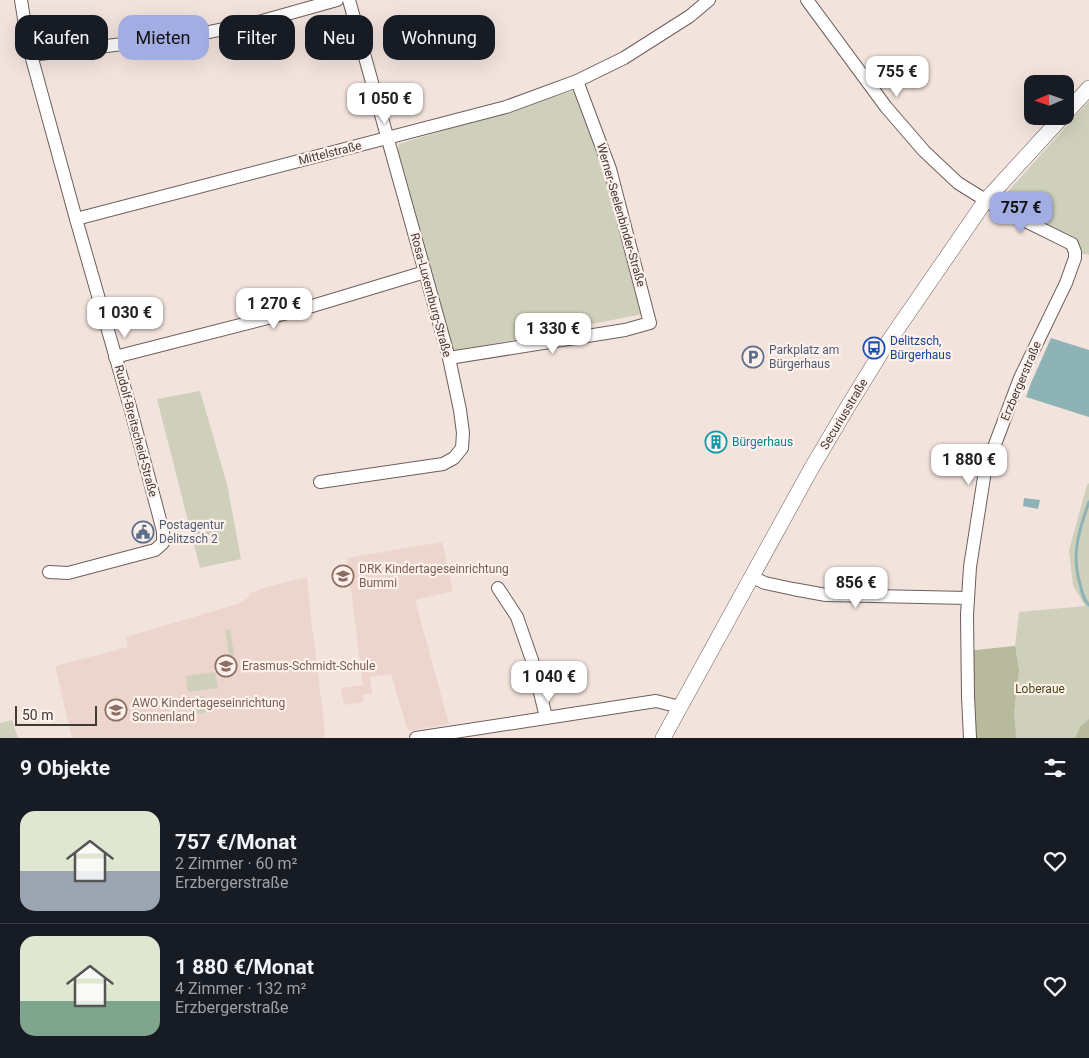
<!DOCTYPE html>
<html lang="de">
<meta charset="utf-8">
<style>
:root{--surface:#171b24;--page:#242831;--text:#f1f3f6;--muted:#9ea1a6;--line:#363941;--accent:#a2ade3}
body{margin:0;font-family:Roboto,sans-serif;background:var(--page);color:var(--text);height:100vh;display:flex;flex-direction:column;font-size:19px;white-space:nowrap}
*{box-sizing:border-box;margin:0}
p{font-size:16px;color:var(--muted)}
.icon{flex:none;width:28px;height:28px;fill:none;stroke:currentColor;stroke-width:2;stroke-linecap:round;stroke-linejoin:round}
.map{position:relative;height:738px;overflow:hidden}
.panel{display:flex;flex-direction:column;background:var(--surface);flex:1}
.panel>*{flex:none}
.banner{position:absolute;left:15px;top:15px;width:500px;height:45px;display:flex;gap:10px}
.needle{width:32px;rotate:268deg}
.buttons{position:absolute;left:1024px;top:75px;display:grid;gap:10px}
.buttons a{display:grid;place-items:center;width:50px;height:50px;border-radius:10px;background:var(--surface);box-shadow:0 5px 20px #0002;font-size:25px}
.scale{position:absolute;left:15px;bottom:12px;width:82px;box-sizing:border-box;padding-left:5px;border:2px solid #403a37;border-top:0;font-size:14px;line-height:18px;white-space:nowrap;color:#403a37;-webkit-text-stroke:4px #fef1ec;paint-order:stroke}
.price{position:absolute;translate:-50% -42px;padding:0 11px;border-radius:10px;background:#fff;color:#222;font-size:16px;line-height:32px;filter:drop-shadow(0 1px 2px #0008)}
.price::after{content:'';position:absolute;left:50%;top:30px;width:15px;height:11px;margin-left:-8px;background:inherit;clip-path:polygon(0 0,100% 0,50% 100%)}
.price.selected{background:var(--accent);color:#111}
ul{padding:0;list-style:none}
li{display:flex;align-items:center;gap:15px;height:125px;padding:0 20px}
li+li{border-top:1px solid var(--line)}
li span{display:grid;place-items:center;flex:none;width:140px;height:100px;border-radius:15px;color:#555}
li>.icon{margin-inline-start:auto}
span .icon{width:60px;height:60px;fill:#fffc;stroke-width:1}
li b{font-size:21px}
h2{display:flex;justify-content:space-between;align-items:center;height:60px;padding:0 20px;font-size:21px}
.tag{padding:0 18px;border-radius:15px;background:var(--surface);box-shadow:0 5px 20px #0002;font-size:18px;line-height:45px}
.tag.selected{background:var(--accent);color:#111}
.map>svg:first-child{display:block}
.built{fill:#ecd5cc}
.green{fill:#ced0bb}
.forest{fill:#b7ba9d}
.water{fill:#8eb3b6}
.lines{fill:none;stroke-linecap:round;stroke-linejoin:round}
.stream{stroke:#8eb3b6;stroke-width:3}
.minor-casing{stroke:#6d5f5a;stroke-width:14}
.tertiary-casing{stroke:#6d5f5a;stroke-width:16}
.minor{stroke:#fff;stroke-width:12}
.tertiary{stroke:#fff;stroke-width:15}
.labels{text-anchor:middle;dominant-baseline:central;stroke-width:4.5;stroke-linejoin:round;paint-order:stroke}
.street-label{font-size:12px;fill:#403a37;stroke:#fef1ec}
.transit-label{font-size:12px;fill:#164399;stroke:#fef1ec;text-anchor:start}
.service-label{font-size:12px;fill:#4e5e75;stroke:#fef1ec;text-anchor:start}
.culture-label{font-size:12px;fill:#0d838f;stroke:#fef1ec;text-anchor:start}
.education-label{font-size:12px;fill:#785e54;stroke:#fef1ec;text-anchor:start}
.park-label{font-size:12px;fill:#474a18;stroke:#fef1ec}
</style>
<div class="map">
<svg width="1089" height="738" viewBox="0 0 1089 738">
<rect width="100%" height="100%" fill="#f3e3dd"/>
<g class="built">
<path d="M442,542L453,591L415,600L449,724L408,731L391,674L370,677L372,693L362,695L363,702L344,705L341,688L363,685L347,558Z"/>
<path d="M307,577L311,618L325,731L323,738H72L55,666L128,647L126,637L241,603L249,597V594L266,587Z"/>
</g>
<g class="green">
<path d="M573,91L575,92L605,172L642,314L453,352L398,151L399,144Z"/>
<path d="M1089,101V255L1075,252L995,206Z"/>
<path d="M200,391L227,484L241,559L200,568L157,399Z"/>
<path d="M1089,483V738H970L968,651L1015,646L1019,612L1085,606L1073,585L1069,550L1087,485Z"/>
<path d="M230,629L235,661L230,662L225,630Z"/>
<path d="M215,672L218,688L188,692L186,676Z"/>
<path d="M204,696L206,713L191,714L189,698Z"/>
<path d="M12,720L18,738H0V723Z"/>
</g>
<g class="forest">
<path d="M1015,646L1019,671L1014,712L1016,738H970L968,651Z"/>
<path d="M1089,719V738H1075L1080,727Z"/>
</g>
<g class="water">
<path d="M1051,338L1089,350V417L1026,397L1031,383Z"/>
<path d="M1024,498L1040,500L1038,509L1023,506Z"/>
</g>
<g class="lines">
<path class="stream" d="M1089,502C1079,530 1071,554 1080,584C1082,592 1083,599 1089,605"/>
<g class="minor-casing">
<g id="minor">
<path d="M21,0L26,31L31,55L76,219L130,407L163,531V543L155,550L68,573L49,572"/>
<path d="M807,0L886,107L924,151L958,183L995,206L1072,244L1075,252V258L1066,283L1020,378L985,471L970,567L967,615L968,696L970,738"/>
<path d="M31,55L190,36L262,21L337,0"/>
<path d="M76,219L506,107L577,81L624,58L690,16L709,0"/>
<path d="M115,357L299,310L425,272"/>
<path d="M449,358L625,330L650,323L610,169L577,81"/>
<path d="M320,482L443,464L454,458L462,448L463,433L460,410L449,358L349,0"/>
<path d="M752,577L765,583L793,589L826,595L968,598"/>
<path d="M498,588L517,617L532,660L546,717"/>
<path d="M416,738L656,701L680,707"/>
</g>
</g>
<g class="tertiary-casing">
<g id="tertiary">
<path d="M1065,114L1089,88"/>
<path d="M663,738L811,469L847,408L882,351L986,200L1063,116"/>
</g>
</g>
<use href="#minor" class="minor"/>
<use href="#tertiary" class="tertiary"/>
</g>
<defs>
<g id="bus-ring" transform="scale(1.125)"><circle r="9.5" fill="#fef1ec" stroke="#1a4fb4" stroke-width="1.5"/><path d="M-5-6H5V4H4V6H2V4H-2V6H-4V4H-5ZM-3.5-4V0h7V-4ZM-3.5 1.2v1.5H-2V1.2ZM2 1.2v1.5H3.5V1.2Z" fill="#1a4fb4"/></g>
<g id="parking-ring" transform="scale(1.125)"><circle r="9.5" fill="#fef1ec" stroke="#5c6f8a" stroke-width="1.5"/><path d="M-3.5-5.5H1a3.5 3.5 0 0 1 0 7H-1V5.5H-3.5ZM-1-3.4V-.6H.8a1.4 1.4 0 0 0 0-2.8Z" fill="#5c6f8a"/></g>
<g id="building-ring" transform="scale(1.125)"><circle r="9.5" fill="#fef1ec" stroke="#0f9aa8" stroke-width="1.5"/><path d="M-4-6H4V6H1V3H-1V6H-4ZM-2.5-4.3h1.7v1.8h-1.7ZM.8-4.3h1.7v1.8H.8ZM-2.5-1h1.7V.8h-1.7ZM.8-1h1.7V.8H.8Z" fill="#0f9aa8"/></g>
<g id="civic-ring" transform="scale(1.125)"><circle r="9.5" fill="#fef1ec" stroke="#5c6f8a" stroke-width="1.5"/><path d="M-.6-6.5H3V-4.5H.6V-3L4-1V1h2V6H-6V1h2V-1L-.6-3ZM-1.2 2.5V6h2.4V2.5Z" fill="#5c6f8a"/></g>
<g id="school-ring" transform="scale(1.125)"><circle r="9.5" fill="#fef1ec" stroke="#8d6e63" stroke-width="1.5"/><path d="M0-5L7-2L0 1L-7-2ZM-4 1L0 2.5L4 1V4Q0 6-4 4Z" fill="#8d6e63"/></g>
</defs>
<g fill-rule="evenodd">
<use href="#bus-ring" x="874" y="348"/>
<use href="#parking-ring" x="753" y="357"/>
<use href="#building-ring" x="716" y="442"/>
<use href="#civic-ring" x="143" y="532"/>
<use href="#school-ring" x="343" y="576"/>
<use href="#school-ring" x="226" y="666"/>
<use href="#school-ring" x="116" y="710"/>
</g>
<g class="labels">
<g class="street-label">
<text transform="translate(330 153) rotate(-14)">Mittelstraße</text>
<text transform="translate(621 215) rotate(74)">Werner-Seelenbinder-Straße</text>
<text transform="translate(431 295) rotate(75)">Rosa-Luxemburg-Straße</text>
<text transform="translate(1021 381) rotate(-67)">Erzbergerstraße</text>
<text transform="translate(844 414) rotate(-59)">Securiusstraße</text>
<text transform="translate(136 431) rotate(75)">Rudolf-Breitscheid-Straße</text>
</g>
<g class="transit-label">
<text x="890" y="341">Delitzsch,<tspan x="890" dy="14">Bürgerhaus</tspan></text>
</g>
<g class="service-label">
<text x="769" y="350">Parkplatz am<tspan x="769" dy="14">Bürgerhaus</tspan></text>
<text x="159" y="525">Postagentur<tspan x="159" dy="14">Delitzsch 2</tspan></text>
</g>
<g class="culture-label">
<text x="732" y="442">Bürgerhaus</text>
</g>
<g class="education-label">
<text x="359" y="569">DRK Kindertageseinrichtung<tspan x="359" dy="14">Bummi</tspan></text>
<text x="242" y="666">Erasmus-Schmidt-Schule</text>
<text x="132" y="703">AWO Kindertageseinrichtung<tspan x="132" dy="14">Sonnenland</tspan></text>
</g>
<g class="park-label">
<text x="1040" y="689">Loberaue</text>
</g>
</g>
</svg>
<div class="buttons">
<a><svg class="needle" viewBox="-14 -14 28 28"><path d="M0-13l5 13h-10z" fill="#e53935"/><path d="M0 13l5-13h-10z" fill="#9ea1a6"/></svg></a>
</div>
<div class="scale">50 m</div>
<b class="price" style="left:897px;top:98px">755 €</b>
<b class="price" style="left:385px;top:125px">1 050 €</b>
<b class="price selected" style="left:1021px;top:234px">757 €</b>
<b class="price" style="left:274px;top:330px">1 270 €</b>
<b class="price" style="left:125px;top:339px">1 030 €</b>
<b class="price" style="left:553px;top:355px">1 330 €</b>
<b class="price" style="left:969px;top:486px">1 880 €</b>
<b class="price" style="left:856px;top:609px">856 €</b>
<b class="price" style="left:549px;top:703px">1 040 €</b>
<div class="banner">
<a class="tag">Kaufen</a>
<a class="tag selected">Mieten</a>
<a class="tag">Filter</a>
<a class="tag">Neu</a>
<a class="tag">Wohnung</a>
</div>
</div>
<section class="panel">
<h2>9 Objekte<svg class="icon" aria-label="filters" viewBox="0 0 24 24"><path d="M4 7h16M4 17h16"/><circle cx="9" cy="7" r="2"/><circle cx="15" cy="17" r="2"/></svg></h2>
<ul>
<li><span style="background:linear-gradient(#dfe7d0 60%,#9aa5b1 0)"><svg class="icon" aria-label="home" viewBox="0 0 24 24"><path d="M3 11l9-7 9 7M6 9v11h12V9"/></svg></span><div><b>757 €/Monat</b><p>2 Zimmer · 60 m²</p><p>Erzbergerstraße</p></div><svg class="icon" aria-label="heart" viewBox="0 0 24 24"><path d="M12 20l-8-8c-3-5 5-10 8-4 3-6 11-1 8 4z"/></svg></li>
<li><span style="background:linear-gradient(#dfe7d0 65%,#7fa58c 0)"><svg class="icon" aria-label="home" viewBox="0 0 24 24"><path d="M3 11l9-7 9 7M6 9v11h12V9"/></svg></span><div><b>1 880 €/Monat</b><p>4 Zimmer · 132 m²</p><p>Erzbergerstraße</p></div><svg class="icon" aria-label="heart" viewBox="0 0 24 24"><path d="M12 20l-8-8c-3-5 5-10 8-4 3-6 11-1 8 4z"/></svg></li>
</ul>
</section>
